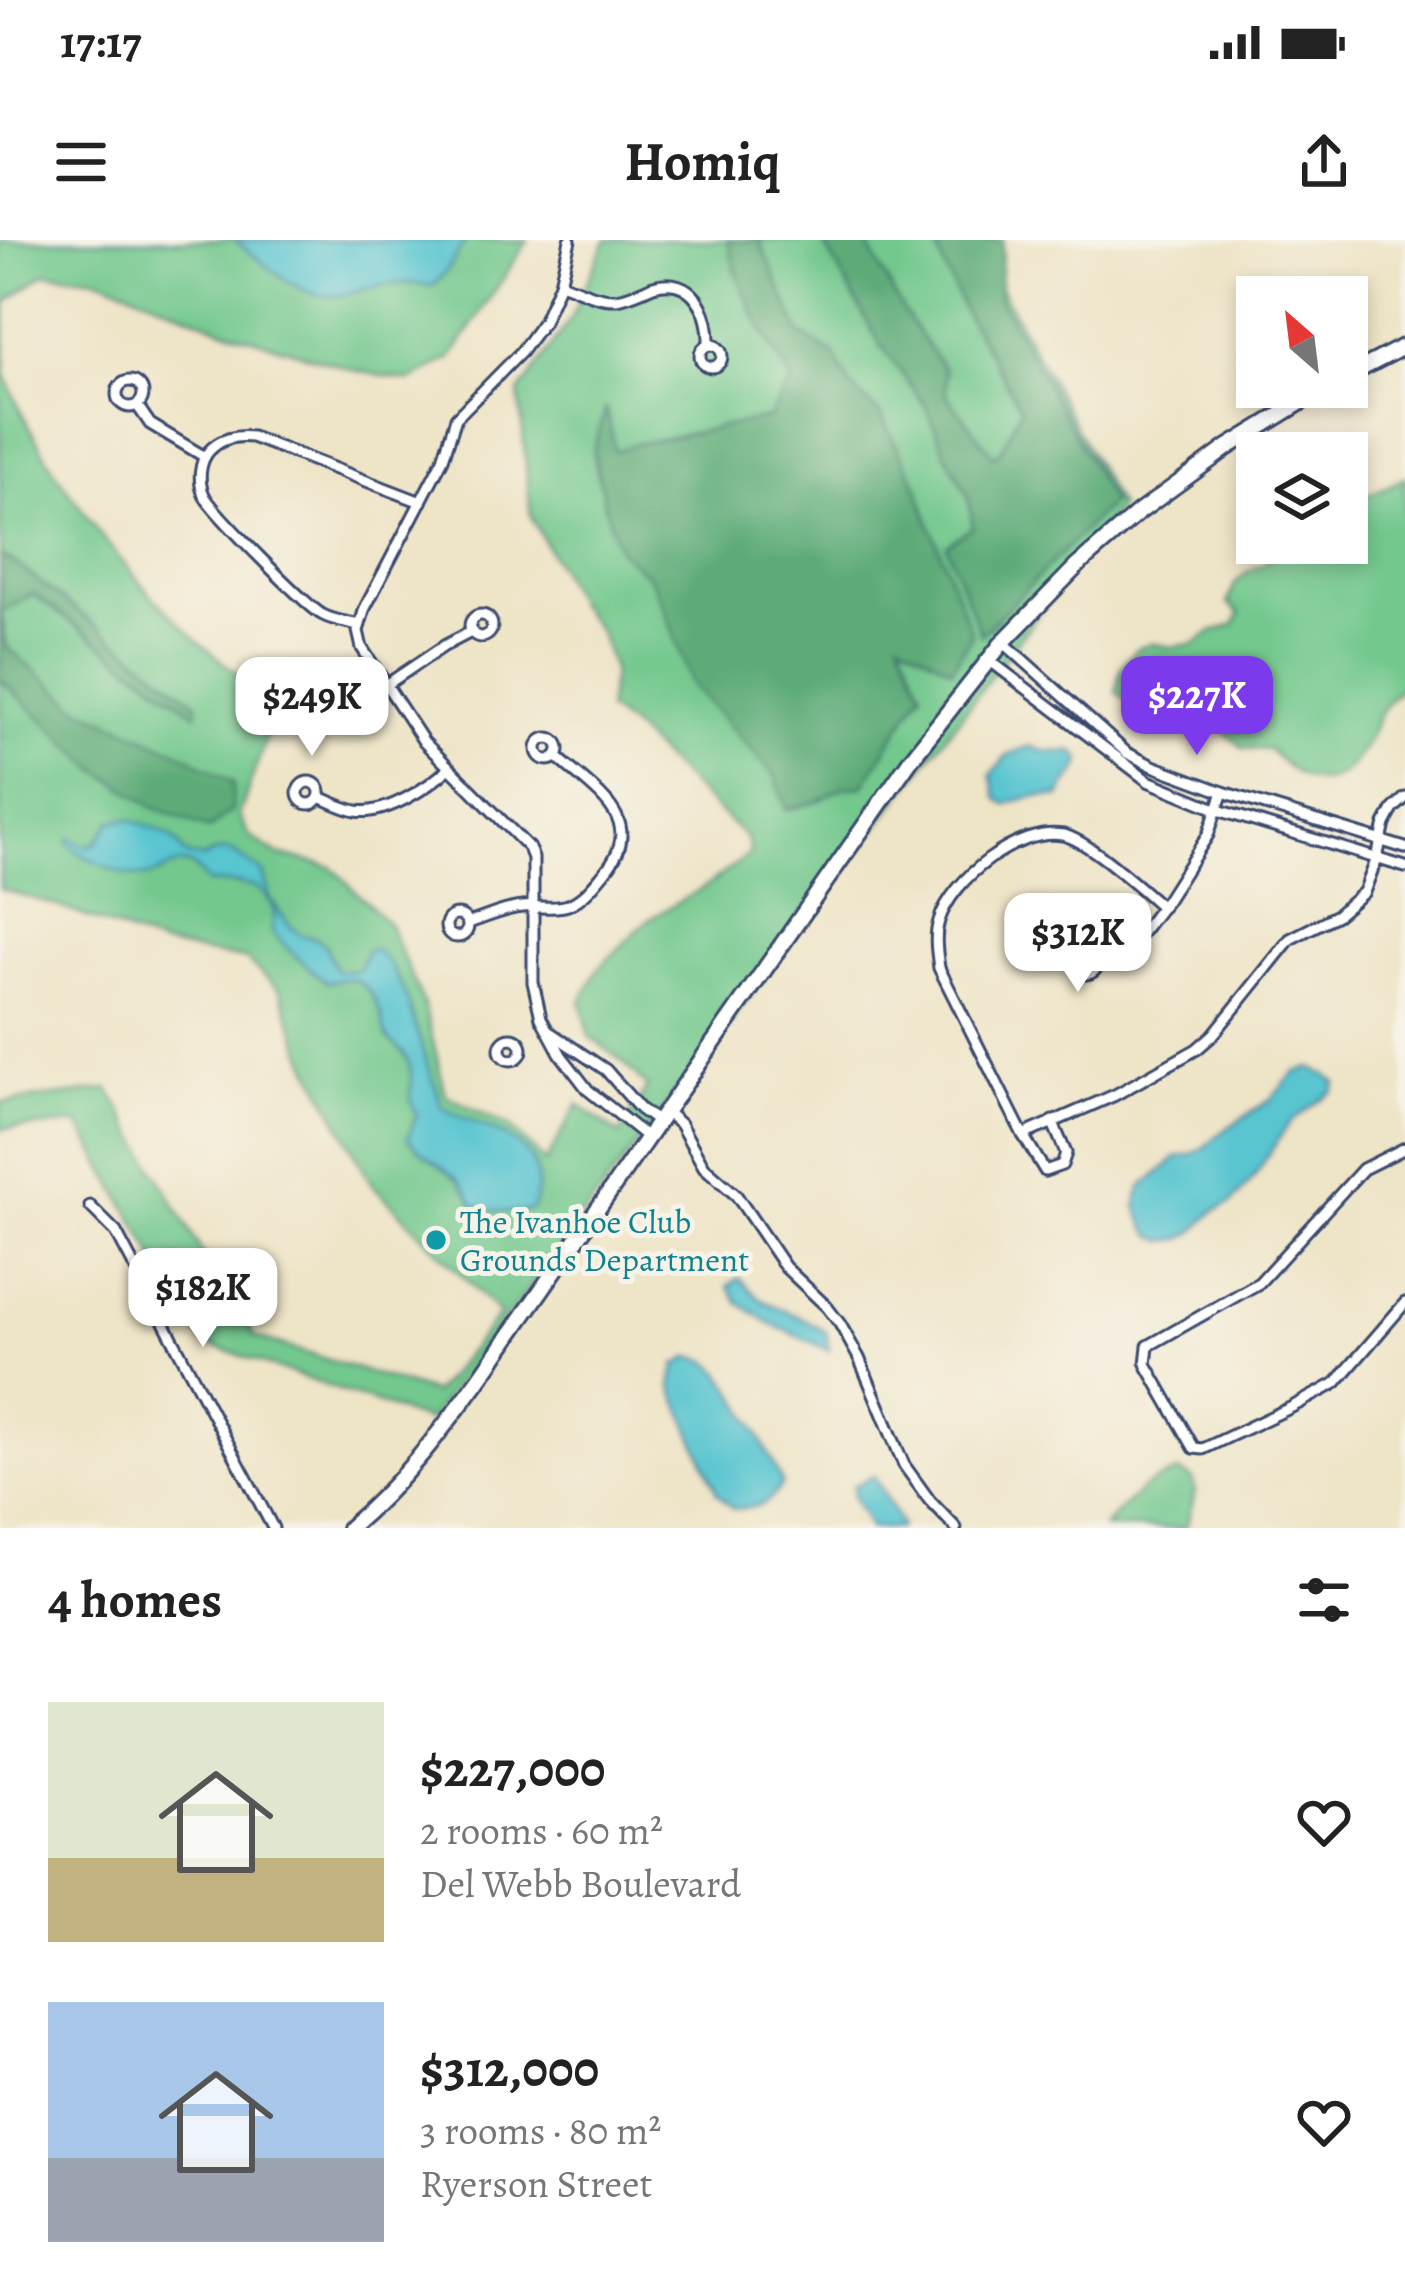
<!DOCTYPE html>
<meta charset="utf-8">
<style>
:root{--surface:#fff;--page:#f6f6f6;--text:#222;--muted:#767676;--accent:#7c3aed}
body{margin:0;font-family:Alegreya,serif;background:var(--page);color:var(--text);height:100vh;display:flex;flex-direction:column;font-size:45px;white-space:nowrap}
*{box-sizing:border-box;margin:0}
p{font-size:39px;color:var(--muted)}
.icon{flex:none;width:66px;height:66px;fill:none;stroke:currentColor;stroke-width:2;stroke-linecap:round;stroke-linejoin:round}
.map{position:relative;height:1288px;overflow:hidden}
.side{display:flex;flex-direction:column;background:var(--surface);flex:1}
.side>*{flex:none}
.needle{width:78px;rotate:332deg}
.tools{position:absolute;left:1236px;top:36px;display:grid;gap:24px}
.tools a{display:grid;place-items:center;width:132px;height:132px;border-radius:0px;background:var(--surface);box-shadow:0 6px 18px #0003;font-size:60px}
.price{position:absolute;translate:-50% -102px;padding:0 27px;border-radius:24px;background:#fff;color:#222;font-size:39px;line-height:78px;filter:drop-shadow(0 3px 6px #0008)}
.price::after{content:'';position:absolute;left:50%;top:72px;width:36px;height:27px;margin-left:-18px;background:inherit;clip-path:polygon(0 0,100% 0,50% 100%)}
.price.current{background:var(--accent);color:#fff}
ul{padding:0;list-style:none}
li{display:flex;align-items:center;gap:36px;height:300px;padding:0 48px}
li span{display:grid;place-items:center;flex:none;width:336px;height:240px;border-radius:0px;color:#555}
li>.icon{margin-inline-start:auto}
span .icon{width:144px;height:144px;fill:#fffc;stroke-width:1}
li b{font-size:51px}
h2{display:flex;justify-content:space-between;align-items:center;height:144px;padding:0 48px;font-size:51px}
.status{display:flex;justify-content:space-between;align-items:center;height:84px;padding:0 60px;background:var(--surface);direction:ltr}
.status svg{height:33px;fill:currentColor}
header{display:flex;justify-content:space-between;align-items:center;height:156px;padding:0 48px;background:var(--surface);font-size:54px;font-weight:700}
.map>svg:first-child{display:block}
.green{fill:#72c88d;stroke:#467c76;stroke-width:3}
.forest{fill:#5dac78;stroke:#3c6e6b;stroke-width:3}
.water{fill:#58c5d0;stroke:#3a7a97;stroke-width:3}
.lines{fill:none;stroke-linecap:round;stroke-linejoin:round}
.minor-casing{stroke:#3b4a6e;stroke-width:15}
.secondary-casing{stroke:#3b4a6e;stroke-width:20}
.minor{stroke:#fff;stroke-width:9}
.secondary{stroke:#fff;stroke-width:14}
.culture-dot{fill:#0f9aa8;stroke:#f7f3e8;stroke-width:4.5}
.labels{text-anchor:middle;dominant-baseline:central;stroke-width:10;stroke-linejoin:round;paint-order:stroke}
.culture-label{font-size:33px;fill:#0d838f;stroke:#f7f3e8;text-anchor:start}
</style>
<div class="status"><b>17:17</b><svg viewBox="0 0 49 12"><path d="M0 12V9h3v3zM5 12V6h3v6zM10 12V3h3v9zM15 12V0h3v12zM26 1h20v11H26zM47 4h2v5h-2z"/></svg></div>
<header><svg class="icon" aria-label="menu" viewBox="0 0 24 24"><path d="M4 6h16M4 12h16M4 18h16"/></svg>Homiq<svg class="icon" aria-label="share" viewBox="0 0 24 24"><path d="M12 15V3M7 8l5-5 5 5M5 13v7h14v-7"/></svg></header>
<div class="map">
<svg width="1405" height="1288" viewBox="0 0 1405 1288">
<rect width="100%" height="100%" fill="#f7f3e8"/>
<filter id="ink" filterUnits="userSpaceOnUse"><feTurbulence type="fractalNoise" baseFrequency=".00833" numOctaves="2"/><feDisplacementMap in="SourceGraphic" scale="24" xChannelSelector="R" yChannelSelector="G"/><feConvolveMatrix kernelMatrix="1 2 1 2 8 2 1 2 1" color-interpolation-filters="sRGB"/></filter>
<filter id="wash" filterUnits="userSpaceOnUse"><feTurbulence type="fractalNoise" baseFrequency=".004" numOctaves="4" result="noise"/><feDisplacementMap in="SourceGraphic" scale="48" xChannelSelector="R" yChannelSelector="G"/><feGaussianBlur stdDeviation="2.7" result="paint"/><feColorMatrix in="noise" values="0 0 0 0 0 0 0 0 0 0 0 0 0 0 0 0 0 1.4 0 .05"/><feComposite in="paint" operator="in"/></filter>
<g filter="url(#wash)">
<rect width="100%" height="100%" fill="#eee4c6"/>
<g class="green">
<path d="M0,0H528L451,118L410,141L357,131L223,89L99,38L45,33L6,62L5,134L22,174L57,235L101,296L148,352L198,401L260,453L268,493L239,575L249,596L277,614L332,627L389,685L424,765L446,855L510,887L546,922L578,864L619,895L647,847L621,820L590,797L581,762L598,729L648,680L708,645L751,613L746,598L630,486L607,470L613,430L599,391L577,364L531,276L519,153L570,80L606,0H974L1119,267L428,1181L204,1103L79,884L0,889V863L109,849L215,1035L255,1097L434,1153L500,1074L371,943L307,822L280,750L245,719L160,705L58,666L0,649Z"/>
<path d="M1405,238V443C1397,452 1387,461 1381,472C1376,480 1374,489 1369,497C1342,553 1309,553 1270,510L1243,508L1224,491L1210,487L1188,473L1133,465L1116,452L1121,428L1135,410L1151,403L1171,407L1194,404L1214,391L1234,385L1240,373L1228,363L1235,344L1246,333L1267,322L1278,303H1347V265Z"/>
<path d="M1180,1232L1192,1238L1195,1252L1186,1288H1103C1126,1264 1146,1238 1180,1232Z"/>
</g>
<g class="forest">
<path d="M728,0H759L800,94L834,114L850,145L881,175L917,245L923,266L972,394L952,429L900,400L922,451L863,546L844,547L818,561L787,570L775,536L692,445L666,372L651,339L619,310L606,270L593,212L606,167L615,211L636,204L769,178L792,140C766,98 737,50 728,0Z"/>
<path d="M822,0H865L904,72L945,130L946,154L993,215L1001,211L1021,168L964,71L933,0H1003L999,58L1112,262L981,395L946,305L973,287L968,256L946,214L927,168L880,104Z"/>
<path d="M0,315L15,323L197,463L196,474L33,354L1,373L7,407L78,467L187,516L233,543L232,570L209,589L153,567L95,528L0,439Z"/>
</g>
<g class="water">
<path d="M233,0H466L448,29L433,46C410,41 391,43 367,49C356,51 342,57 330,56C291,54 263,19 233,0Z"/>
<path d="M1029,506L1043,511L1074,512L1081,519C1078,538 1066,539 1060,557C1041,555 1024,556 1007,565L997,558L991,535L1008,515Z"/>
<path d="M130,579C141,584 160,589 170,596C188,608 173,616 204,618C233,600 237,619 263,632L270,659L288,684L301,695L317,699L325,705L336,730C365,734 357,730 367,710L375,709C403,734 413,777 423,812C429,830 438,847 441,867C485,892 556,897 533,968C517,976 491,971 474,965C459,928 431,927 408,898L417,874C406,859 414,845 410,828C405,809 397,809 387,797C383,791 384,785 382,778C377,761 366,737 344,739C338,740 332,742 326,742L292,713L272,692C272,686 275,679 274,673C267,638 234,644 208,643C202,636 197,626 187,624C174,622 161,634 149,636C128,641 83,618 68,603L70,598L83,605H94L112,581Z"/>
<path d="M1310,828L1327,835L1336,843L1333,851L1290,882L1252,940L1231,963L1214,971L1194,992L1181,999L1164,1001L1153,996L1145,986L1137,967L1138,956L1142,947L1178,917L1193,914L1205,907L1223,891L1270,860L1295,832Z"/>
<path d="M739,1038L761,1060L805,1079L826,1092L829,1110L771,1084L739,1063L728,1046Z"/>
<path d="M690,1117C698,1118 701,1117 708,1121C730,1134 771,1217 782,1243C770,1265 757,1268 734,1269L717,1253L672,1146L676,1125Z"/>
<path d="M874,1236L901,1286L899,1288H869L853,1257V1246Z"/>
</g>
</g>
<g filter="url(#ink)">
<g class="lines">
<g class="minor-casing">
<g id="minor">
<path d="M570,0L560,43L543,82L521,112L456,178L443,219L365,368L358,391L362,408L424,502L529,608L533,618V742L541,778L561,815L588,850L647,897"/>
<path d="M560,43C578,49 597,60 616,59C630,57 641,51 653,46C693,34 710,72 709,105"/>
<circle cx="711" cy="116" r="11"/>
<circle cx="130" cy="154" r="13"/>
<path d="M137,165L150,184L205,217"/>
<circle cx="481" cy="386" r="11"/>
<path d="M359,385C347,382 334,381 323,375C307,367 211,270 204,255C198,242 199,222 209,211C220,199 236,195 252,197L421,262"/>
<path d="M1003,402L1127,513L1153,526L1223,552L1405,608"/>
<path d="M989,420L1148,541L1218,570L1405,627"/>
<path d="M386,445L444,406L471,392"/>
<circle cx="548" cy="509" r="11"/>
<circle cx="309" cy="553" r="11"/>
<path d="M320,557C331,562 343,568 356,571C385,576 429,547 449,528"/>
<circle cx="457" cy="686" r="11"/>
<path d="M468,683C486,678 502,669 522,667C537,665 554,670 568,665C583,659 593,646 603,634C650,580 595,552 556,516"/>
<circle cx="1086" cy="722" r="12"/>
<path d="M1098,721L1109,722L1127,712L1166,661L1208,595L1223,552"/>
<path d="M551,793L606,830L640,869L658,882"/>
<circle cx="511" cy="809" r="11"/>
<path d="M666,872L680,884L704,927L736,955L785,1027L827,1067L840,1084L859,1118L904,1225L930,1261L956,1288"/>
<path d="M1052,881L1066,913L1062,925L1045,931L1023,895L939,728C937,713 934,696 939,681C952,639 1018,587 1063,595C1088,600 1141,649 1162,667"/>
<path d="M1023,895L1115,855L1197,809L1213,795L1290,699L1337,675L1364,652L1377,618L1385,584L1393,569L1405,558"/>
<path d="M1405,908L1363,929L1259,1043L1148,1106L1146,1124L1194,1208L1203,1209L1292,1167L1336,1143L1405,1063"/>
<path d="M90,966L116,992L273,1288"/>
</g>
</g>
<g class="secondary-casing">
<g id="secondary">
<path d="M1347,136L1405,106"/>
<path d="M349,1288C400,1245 439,1194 478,1141L911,519L1003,402L1077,326L1138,273L1228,207L1326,147"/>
</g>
</g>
<use href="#minor" class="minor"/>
<use href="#secondary" class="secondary"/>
</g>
</g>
<circle class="culture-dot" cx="436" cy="1000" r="12"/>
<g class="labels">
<g class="culture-label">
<text x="460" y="981">The Ivanhoe Club<tspan x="460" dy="38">Grounds Department</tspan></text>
</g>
</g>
</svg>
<div class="tools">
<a><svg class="needle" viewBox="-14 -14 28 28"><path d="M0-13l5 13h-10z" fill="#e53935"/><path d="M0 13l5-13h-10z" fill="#767676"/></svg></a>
<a><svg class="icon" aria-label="layers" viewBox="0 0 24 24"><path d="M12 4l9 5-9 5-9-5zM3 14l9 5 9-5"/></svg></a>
</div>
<b class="price current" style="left:1197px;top:518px">$227K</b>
<b class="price" style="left:312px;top:519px">$249K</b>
<b class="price" style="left:1078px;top:755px">$312K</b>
<b class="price" style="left:203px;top:1110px">$182K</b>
</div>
<section class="side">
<h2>4 homes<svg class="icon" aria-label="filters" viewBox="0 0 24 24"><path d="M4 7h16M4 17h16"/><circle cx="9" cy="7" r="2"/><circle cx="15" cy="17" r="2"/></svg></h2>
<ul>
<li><span style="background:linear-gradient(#dfe7d0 65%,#c2b280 0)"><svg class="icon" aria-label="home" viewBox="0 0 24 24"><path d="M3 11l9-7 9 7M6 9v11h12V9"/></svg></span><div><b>$227,000</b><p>2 rooms · 60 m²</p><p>Del Webb Boulevard</p></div><svg class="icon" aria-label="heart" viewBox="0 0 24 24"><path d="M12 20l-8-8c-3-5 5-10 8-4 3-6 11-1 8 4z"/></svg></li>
<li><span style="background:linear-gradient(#a9c7e8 65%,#9aa5b1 0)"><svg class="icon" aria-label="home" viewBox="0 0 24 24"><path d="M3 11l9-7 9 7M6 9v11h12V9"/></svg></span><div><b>$312,000</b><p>3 rooms · 80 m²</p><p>Ryerson Street</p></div><svg class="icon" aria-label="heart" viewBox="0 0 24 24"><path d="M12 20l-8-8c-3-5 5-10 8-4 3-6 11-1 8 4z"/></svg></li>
</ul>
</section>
